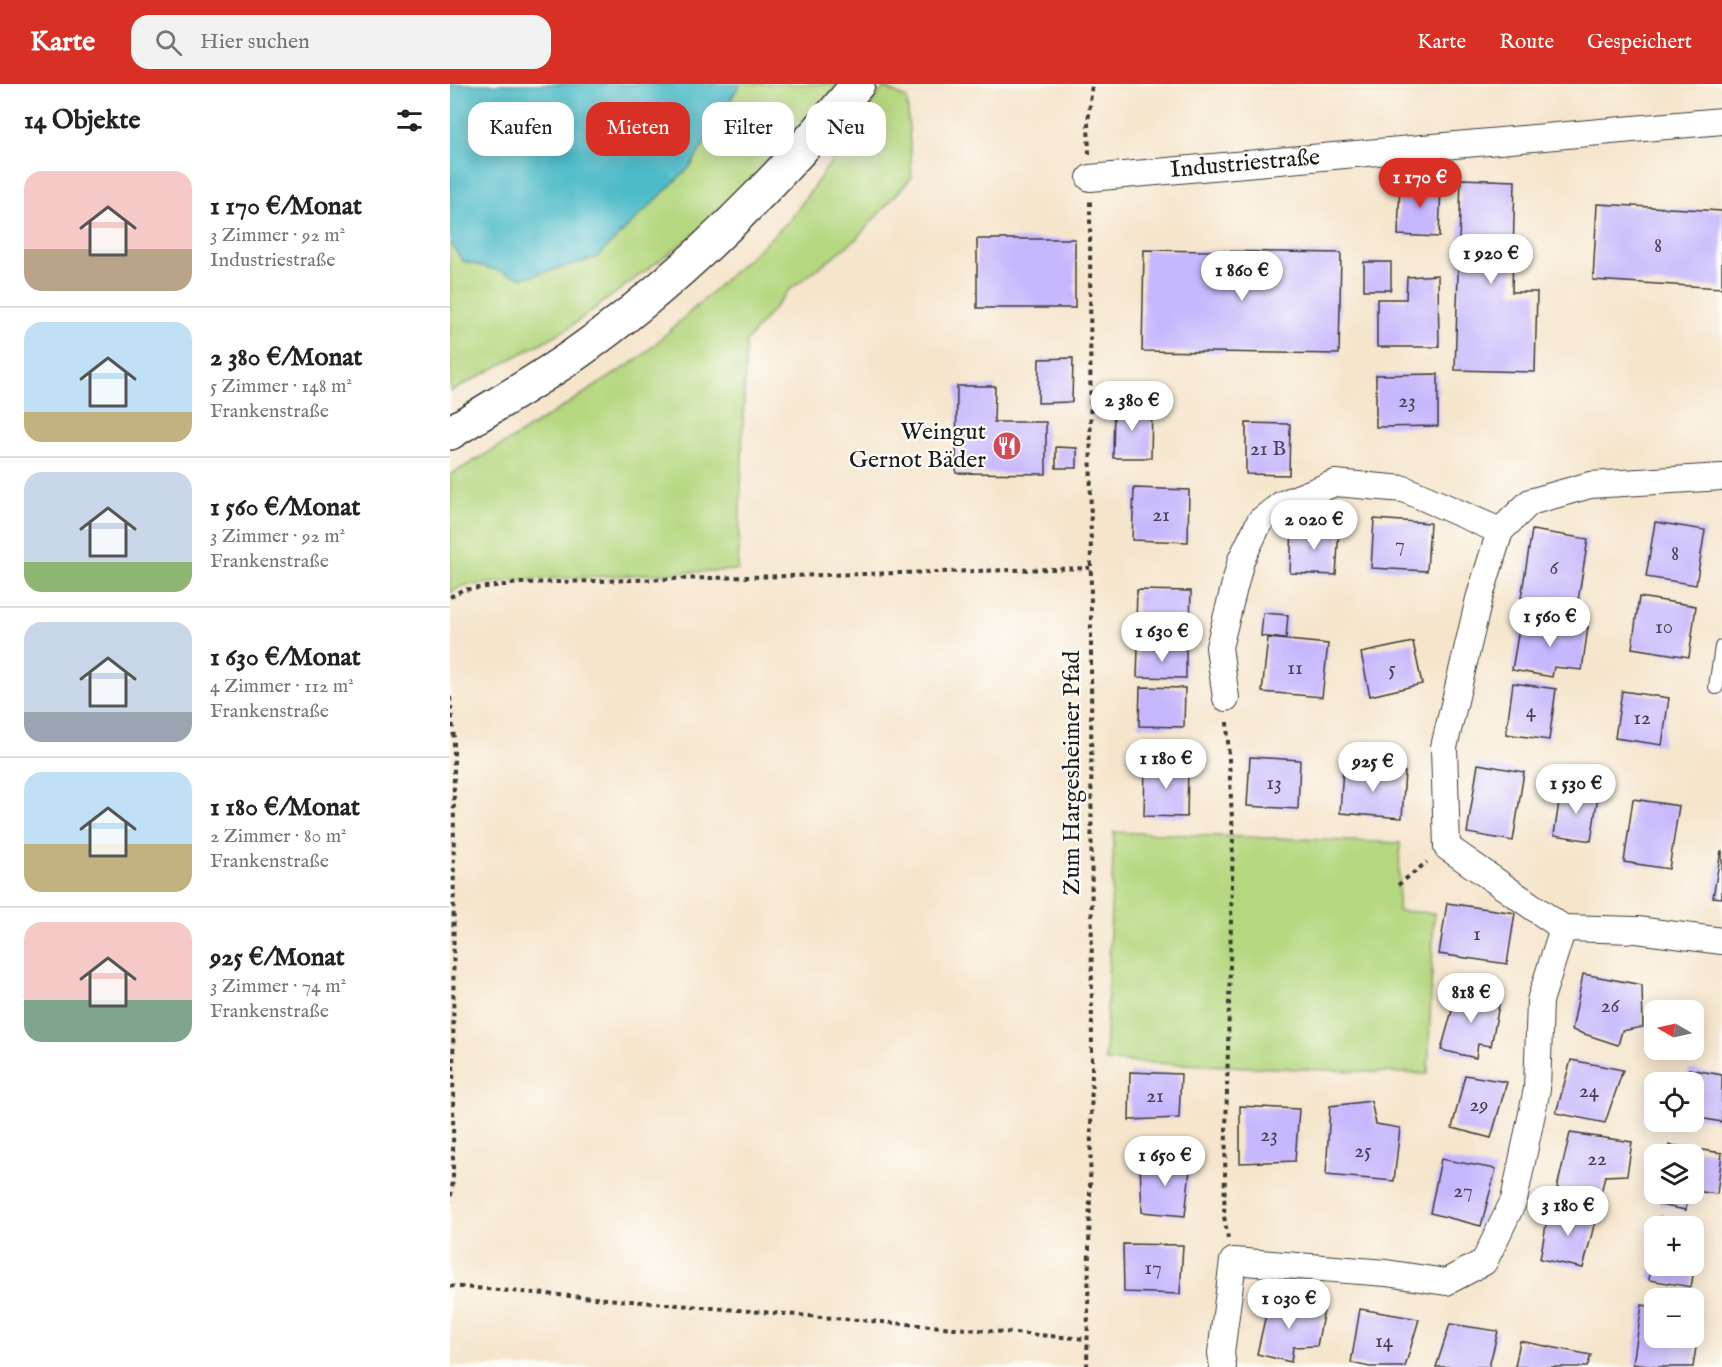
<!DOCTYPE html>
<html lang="de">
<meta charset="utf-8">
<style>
:root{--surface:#fff;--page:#f2f2f2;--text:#222;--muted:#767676;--line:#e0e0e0;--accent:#d93025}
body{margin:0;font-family:"IM FELL English",serif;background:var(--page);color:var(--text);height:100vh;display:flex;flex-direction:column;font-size:22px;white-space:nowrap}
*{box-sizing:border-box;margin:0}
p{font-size:20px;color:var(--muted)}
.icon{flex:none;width:33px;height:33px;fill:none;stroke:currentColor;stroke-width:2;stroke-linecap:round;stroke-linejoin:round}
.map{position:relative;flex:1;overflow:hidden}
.panel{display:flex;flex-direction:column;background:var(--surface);width:450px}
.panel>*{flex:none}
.guide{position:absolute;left:18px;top:18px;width:570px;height:54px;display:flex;gap:12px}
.needle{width:39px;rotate:279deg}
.tools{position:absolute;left:1194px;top:916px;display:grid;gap:12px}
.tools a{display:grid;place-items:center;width:60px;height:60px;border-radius:12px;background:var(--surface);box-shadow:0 3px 15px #0003;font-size:30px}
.price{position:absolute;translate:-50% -51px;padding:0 14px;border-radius:21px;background:#fff;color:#222;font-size:20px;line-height:39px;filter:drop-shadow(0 2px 3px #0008)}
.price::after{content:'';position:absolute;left:50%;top:36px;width:18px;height:14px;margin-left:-9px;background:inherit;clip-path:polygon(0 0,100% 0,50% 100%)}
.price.on{background:var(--accent);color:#fff}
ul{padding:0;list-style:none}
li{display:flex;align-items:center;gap:18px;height:150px;padding:0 24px}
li+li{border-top:2px solid var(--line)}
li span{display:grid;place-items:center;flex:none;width:168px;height:120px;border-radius:18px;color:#555}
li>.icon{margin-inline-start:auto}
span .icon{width:72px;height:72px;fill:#fffc;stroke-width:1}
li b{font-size:26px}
h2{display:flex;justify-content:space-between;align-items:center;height:72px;padding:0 24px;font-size:26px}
.chip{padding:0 21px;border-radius:18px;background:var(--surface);box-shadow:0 3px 15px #0003;font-size:21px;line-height:54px}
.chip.on{background:var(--accent);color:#fff}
header{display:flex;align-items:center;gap:36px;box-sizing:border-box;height:84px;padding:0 30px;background:var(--accent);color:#fff}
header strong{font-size:28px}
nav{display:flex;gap:33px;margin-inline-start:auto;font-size:21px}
.search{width:420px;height:54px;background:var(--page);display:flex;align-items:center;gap:15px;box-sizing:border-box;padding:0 21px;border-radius:18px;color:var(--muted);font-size:22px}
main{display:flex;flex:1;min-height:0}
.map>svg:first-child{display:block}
.green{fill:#b5d77f;stroke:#687a4e;stroke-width:1.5}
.water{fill:#4ebbc8;stroke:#356c72;stroke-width:1.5}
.building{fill:#c6b6fd}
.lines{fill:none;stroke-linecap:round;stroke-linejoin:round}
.service-casing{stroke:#3d3a36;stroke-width:16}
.minor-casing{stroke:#3d3a36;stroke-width:28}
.secondary-casing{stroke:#3d3a36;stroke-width:36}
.path{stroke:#3d3a36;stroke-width:4;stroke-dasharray:4.5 4.5;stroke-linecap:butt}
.service{stroke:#fff;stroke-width:14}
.minor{stroke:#fff;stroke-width:26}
.secondary{stroke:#fff;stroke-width:33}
.labels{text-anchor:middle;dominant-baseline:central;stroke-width:4.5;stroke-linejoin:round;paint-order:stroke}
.number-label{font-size:21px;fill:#464254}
.street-label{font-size:24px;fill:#1c1c1c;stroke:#fdfcf7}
.poi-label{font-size:24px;fill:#1c1c1c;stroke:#fdfcf7;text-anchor:end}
</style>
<header>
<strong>Karte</strong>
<div class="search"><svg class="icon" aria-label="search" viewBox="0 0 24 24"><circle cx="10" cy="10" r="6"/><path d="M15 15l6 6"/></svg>Hier suchen</div>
<nav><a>Karte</a><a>Route</a><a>Gespeichert</a></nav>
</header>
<main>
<section class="panel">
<h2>14 Objekte<svg class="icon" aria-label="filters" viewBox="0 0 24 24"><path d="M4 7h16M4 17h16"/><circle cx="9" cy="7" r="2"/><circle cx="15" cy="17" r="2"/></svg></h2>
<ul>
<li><span style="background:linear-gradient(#f6c9c9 65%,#b9a48a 0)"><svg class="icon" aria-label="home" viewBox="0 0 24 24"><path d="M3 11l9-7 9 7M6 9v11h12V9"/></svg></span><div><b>1 170 €/Monat</b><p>3 Zimmer · 92 m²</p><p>Industriestraße</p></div></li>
<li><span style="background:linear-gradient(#bfe0f5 75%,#c2b280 0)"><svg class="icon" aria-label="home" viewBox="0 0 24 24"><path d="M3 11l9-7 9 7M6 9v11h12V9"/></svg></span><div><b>2 380 €/Monat</b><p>5 Zimmer · 148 m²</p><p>Frankenstraße</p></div></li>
<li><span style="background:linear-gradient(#c9d6e8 75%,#8fb573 0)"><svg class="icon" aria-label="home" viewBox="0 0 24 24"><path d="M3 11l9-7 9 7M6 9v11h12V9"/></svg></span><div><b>1 560 €/Monat</b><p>3 Zimmer · 92 m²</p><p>Frankenstraße</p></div></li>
<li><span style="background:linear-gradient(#c9d6e8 75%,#9aa5b1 0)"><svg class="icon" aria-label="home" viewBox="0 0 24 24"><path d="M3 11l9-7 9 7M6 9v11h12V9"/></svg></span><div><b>1 630 €/Monat</b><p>4 Zimmer · 112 m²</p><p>Frankenstraße</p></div></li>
<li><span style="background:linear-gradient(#bfe0f5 60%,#c2b280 0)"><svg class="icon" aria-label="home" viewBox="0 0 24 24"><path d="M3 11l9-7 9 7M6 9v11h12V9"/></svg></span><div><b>1 180 €/Monat</b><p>2 Zimmer · 80 m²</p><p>Frankenstraße</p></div></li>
<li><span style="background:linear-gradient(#f6c9c9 65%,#7fa58c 0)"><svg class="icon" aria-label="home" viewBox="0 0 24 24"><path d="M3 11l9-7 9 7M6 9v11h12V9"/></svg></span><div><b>925 €/Monat</b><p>3 Zimmer · 74 m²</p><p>Frankenstraße</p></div></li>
</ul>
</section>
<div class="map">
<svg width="1272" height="1283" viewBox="0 0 1272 1283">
<rect width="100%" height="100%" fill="#fdfcf7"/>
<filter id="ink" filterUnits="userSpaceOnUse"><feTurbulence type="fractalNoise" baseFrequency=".0167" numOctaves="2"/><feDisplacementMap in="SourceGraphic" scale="12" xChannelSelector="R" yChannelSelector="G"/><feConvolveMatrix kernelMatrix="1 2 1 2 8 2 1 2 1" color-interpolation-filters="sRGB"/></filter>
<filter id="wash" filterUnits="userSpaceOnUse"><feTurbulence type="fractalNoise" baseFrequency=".008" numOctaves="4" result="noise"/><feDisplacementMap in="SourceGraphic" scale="24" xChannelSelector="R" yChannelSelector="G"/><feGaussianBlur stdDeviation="1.35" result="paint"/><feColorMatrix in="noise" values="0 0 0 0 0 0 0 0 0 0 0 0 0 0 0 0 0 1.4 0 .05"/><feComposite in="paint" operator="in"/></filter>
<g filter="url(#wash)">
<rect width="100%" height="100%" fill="#f5e5cc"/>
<g class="green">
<path d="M290,0H390L329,66L241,153L117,245L0,308V159L13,177L240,83Z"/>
<path d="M434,3L457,15L462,93L405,156L338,207L296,258L288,486L70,496L12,502L0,509V391L62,355L190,274L340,136Z"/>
<path d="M664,748L950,759L948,827L984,829L978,990L655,977Z"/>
</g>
<path class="water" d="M0,0H290L240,83L146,174L74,194L13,177L0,159Z"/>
<g id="blocks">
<g class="building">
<path d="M1011,95L1065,97L1062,208H1087L1085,288L1005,286Z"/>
<path d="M950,98L991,99L989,153L948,151Z"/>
<path d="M1147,120L1272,127V204L1143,196Z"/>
<rect x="527" y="155" width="98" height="69"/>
<path d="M694,166L891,169L889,270L692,267Z"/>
<rect x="914" y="178" width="27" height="28"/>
<path d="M988,191L989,263H927V215H956L957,193Z"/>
<path d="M623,274L622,318L588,319L589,275Z"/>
<path d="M988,290V342L926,343V291Z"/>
<path d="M507,302H545L544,338H596V390L506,389Z"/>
<path d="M664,322H702L701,374H663Z"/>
<path d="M796,339L840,340L839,391L796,390Z"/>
<path d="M606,363L627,364V384H606Z"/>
<path d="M684,404L739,406L738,458L682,456Z"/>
<path d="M924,435L980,439L977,487L921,484Z"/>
<path d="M1205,438L1255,446L1246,501L1196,493Z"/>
<path d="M842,444L889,446L886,491L840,489Z"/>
<path d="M1082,446L1138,455L1127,523L1071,514Z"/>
<path d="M687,506L741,507L740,540L686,539Z"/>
<path d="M1189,513L1246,522L1239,573L1182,564Z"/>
<path d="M813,529L838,531L836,555L811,552Z"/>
<path d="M1098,538L1138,543L1132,586L1104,583L1102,593L1062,586L1070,539L1097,544Z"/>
<path d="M818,554L878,560L872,613L812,608Z"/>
<path d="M963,558L972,600L920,612L911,569Z"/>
<path d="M688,564L736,565V594L687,593Z"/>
<path d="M1063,599L1106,605L1099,656L1056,650Z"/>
<path d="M690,603L735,604L734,643L689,642Z"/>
<path d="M1172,607L1219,614L1212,661L1165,654Z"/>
<path d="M800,673L850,676L848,725L797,722Z"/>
<path d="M695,678L738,679L737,733L694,732Z"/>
<path d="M1028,680L1074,688L1063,757L1017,749Z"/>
<path d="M893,684L955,688L952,734L890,729Z"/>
<path d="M1111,705L1148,711L1141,757L1104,751Z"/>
<path d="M1183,715L1229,722L1219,785L1174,778Z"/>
<path d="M1271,767H1272V814L1263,813Z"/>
<path d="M997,819L1065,829L1057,880L989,870Z"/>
<path d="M1133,890L1192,901L1193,943L1172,947L1168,961L1122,946Z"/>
<path d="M1008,905L1050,916L1041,962L1028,960L1026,974L991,966Z"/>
<path d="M1121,976L1173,986L1155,1039L1106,1029Z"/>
<path d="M1239,985L1272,991V1038L1244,1033V999H1237Z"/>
<path d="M680,988L731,990L729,1034L679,1036Z"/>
<path d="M1015,991L1057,998L1041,1054L1002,1044Z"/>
<path d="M921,1017L926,1040L950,1044L944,1097L876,1091L880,1022Z"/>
<path d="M790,1022L849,1025L845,1077L790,1079Z"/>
<path d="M1120,1049L1182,1058L1177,1091L1155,1092L1150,1114L1107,1104Z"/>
<path d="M1219,1061L1272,1069L1267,1110L1244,1107V1071H1217Z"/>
<path d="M991,1075L1046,1085L1031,1142L980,1129Z"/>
<path d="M741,1076L735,1132L692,1128L690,1079Z"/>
<path d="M1211,1110H1238L1236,1126L1209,1121Z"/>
<path d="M1099,1124L1147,1130L1133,1184L1090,1175Z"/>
<path d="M1209,1133L1252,1141L1241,1203L1199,1196L1203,1169L1204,1182H1244V1143H1208Z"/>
<path d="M673,1160L733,1161L730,1210L674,1208Z"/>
<path d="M819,1217L874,1226L867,1262L843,1263L841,1278L807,1270Z"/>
<path d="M1192,1221L1204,1223V1254H1244V1229L1251,1230L1243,1283H1205L1183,1280Z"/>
<path d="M910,1225L969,1235L955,1283H920L901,1279Z"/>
<path d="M1000,1240L1048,1247L1039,1283H986Z"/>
<path d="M1070,1257L1141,1271L1137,1283H1065Z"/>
</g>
</g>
</g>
<g filter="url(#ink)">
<use href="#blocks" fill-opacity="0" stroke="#3d3a36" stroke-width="1.5"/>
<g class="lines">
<g class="service-casing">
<path id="service" d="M1266,603L1272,563"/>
</g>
<g class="minor-casing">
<g id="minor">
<path d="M640,94L1272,37"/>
<path d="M776,614L769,563L791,476L810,437L832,420L885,399L954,405L1050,447"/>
<path d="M1113,844L997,763L994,663L1029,515L1050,447L1080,418L1140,401L1272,393"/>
<path d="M1113,844L1187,846L1272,857"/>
<path d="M773,1283L771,1269L783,1177L936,1189L996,1198L1034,1178L1064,1116L1087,1005L1090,917L1113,844"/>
</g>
</g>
<g class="secondary-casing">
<path id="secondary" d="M0,349C41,323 84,299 124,271C231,196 325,100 408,0"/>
</g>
<g class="path">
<path d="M639,70L638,39L642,0"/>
<path d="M0,513L12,506L70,499L640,484"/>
<path d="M0,613L4,655L3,1096L0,1118"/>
<path d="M777,638L783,753L774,1132L778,1155"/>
<path d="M948,801L977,778"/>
<path d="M0,1202L636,1255"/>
<path d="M637,1283L642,988L640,117"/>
</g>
<use href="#service" class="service"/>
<use href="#minor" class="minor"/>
<use href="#secondary" class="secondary"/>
</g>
</g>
<defs>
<g id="restaurant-disc" transform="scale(1.5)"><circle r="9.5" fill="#d1495b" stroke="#fdfcf7"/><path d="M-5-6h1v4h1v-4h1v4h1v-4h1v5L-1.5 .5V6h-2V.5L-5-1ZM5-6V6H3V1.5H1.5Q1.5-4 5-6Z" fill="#fff"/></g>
</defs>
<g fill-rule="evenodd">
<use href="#restaurant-disc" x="557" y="362"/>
</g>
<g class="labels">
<g class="number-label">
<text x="1208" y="162">8</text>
<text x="957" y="317">23</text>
<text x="818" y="365">21 B</text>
<text x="711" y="431">21</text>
<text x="950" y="461">7</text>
<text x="1225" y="470">8</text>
<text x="1104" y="484">6</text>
<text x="1214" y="543">10</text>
<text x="845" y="584">11</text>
<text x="942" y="585">5</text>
<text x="1081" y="627">4</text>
<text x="1192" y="634">12</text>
<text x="824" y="699">13</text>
<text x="1027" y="850">1</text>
<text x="1160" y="922">26</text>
<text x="1139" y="1007">24</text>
<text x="705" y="1012">21</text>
<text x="1029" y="1021">29</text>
<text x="819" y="1051">23</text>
<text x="913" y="1067">25</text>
<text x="1147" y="1075">22</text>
<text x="1013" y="1107">27</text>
<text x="703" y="1184">17</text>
<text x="934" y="1257">14</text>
</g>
<g class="street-label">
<text transform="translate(795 80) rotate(-5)">Industriestraße</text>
<text transform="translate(622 689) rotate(-90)">Zum Hargesheimer Pfad</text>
</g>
<g class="poi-label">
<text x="536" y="348">Weingut<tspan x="536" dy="28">Gernot Bäder</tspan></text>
</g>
</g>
</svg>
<div class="tools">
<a><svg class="needle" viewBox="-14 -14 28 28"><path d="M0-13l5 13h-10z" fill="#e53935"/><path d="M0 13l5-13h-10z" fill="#767676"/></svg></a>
<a><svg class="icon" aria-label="locate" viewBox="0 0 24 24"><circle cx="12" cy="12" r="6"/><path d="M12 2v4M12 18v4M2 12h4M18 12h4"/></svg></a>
<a><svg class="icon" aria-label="layers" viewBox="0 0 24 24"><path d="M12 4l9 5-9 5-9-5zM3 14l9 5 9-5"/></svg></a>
<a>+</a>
<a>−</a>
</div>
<b class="price on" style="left:970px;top:125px">1 170 €</b>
<b class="price" style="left:1041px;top:201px">1 920 €</b>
<b class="price" style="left:792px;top:218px">1 860 €</b>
<b class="price" style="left:682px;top:348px">2 380 €</b>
<b class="price" style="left:864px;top:467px">2 020 €</b>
<b class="price" style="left:1100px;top:564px">1 560 €</b>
<b class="price" style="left:712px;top:579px">1 630 €</b>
<b class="price" style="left:716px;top:706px">1 180 €</b>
<b class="price" style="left:923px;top:709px">925 €</b>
<b class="price" style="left:1126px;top:731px">1 530 €</b>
<b class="price" style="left:1021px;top:940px">818 €</b>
<b class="price" style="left:715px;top:1103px">1 650 €</b>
<b class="price" style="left:1118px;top:1153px">3 180 €</b>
<b class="price" style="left:839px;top:1246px">1 030 €</b>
<div class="guide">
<a class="chip">Kaufen</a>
<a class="chip on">Mieten</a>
<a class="chip">Filter</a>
<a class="chip">Neu</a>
</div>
</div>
</main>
